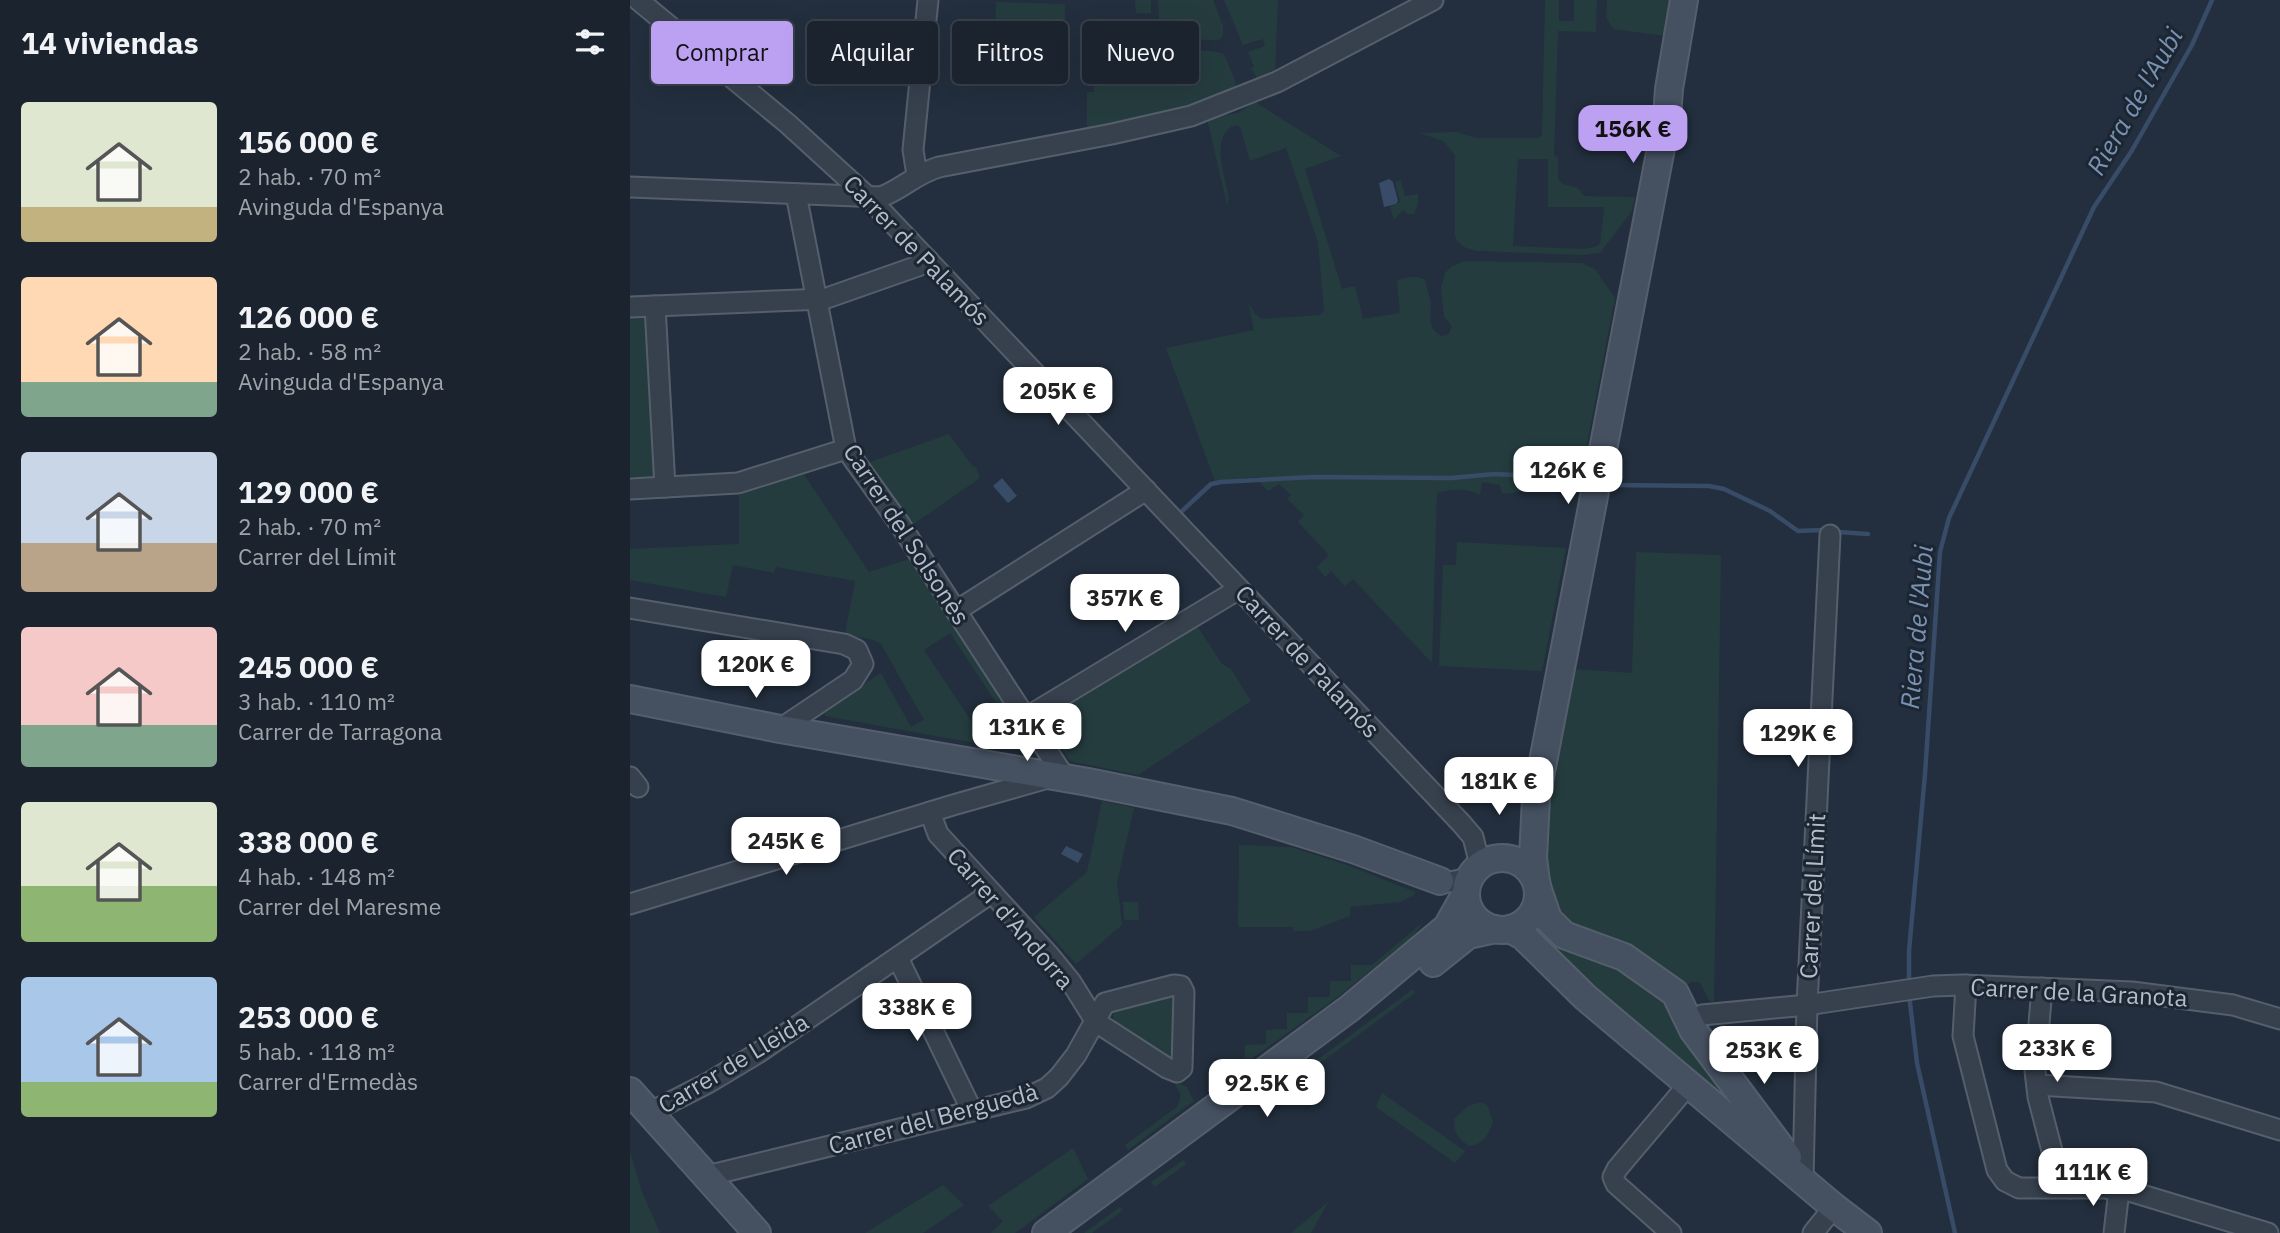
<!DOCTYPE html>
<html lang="es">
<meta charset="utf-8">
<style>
:root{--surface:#1a232e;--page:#272f3a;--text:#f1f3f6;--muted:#9fa4aa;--line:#38404a;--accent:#bca0f2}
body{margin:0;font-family:"IBM Plex Sans",sans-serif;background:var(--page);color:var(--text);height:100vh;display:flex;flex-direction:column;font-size:26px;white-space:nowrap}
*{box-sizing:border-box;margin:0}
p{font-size:23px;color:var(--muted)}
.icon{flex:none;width:38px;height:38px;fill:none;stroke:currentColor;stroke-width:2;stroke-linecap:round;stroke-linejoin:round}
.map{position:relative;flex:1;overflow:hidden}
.sheet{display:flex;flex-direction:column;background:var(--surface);width:630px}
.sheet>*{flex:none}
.banner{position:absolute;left:21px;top:21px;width:665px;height:63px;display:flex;gap:14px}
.price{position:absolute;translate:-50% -60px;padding:0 16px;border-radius:14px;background:#fff;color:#222;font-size:23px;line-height:46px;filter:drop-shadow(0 2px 4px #0008)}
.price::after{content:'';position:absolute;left:50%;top:42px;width:21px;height:16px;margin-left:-10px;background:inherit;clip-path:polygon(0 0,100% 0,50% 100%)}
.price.current{background:var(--accent);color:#111}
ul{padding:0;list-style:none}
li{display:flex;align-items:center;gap:21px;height:175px;padding:0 21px}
li span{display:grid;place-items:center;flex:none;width:196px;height:140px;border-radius:7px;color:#555}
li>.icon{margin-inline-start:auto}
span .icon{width:84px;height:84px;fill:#fffc;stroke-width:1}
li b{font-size:30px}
h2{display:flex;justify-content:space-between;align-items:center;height:84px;padding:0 21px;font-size:30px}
.pill{padding:0 24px;border-radius:7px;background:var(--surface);box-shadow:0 7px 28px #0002,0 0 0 2px var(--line);font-size:24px;line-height:63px}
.pill.current{background:var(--accent);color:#111}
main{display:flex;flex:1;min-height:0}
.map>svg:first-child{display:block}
.green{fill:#253c3f;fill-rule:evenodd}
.water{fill:#384c68}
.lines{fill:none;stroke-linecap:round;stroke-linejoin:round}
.stream{stroke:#384c68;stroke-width:4.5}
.street-casing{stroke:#555f6c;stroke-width:23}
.secondary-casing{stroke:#555f6c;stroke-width:30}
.street{stroke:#37414e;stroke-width:19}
.secondary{stroke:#455061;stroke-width:26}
.labels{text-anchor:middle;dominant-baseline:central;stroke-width:6;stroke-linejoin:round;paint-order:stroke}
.street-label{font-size:24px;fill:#b3bcc9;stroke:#1c2633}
.water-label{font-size:26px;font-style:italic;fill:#7a92b2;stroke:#1c2633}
</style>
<main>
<section class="sheet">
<h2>14 viviendas<svg class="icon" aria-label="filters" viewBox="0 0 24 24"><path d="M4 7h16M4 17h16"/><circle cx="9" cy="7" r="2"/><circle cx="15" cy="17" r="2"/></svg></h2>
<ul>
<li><span style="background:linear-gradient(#dfe7d0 75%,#c2b280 0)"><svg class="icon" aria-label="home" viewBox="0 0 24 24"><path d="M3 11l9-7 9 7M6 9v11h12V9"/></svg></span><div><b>156 000 €</b><p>2 hab. · 70 m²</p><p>Avinguda d'Espanya</p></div></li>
<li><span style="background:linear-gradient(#ffd9b3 75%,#7fa58c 0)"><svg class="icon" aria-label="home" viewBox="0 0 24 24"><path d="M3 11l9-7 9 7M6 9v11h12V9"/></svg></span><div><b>126 000 €</b><p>2 hab. · 58 m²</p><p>Avinguda d'Espanya</p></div></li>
<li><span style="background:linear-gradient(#c9d6e8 65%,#b9a48a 0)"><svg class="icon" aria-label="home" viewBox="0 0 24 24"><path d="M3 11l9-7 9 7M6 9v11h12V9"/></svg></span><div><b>129 000 €</b><p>2 hab. · 70 m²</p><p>Carrer del Límit</p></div></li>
<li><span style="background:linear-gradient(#f6c9c9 70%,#7fa58c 0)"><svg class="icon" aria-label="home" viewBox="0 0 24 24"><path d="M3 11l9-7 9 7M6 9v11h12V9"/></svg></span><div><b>245 000 €</b><p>3 hab. · 110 m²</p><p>Carrer de Tarragona</p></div></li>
<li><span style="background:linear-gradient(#dfe7d0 60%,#8fb573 0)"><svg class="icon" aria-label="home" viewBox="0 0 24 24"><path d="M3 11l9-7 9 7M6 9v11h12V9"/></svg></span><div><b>338 000 €</b><p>4 hab. · 148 m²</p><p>Carrer del Maresme</p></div></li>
<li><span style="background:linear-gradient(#a9c7e8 75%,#8fb573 0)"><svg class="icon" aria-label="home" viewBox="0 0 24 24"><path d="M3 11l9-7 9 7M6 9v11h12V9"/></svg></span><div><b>253 000 €</b><p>5 hab. · 118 m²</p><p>Carrer d'Ermedàs</p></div></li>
</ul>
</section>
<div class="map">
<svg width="1650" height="1233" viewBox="0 0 1650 1233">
<rect width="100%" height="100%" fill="#232f3e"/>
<g class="green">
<path d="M505,0H521V13H506Z"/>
<path d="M528,0H583L593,26V36L589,40L530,39Z"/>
<path d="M594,0H648L645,75L632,79L627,78L621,68L624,67L618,52L635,46L633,39L613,45Z"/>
<path d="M915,0H929V21H944V0H967L966,32L928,31L924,155L928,158V179L933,184L948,188L954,196L1005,197L1002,211L970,253L952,255L848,251C838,249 829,247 825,236V155L813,141L790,133L827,132L846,138H909L912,135ZM888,159H918V207H974L970,244L965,247L954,249L883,246Z"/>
<path d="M977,0H1043L1036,36L983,29L976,17Z"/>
<path d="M366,2L435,4L434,42L365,37Z"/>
<path d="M457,20L461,21C480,76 552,40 594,54L606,83L604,91L561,106L457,130V92H464V80L457,79Z"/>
<path d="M625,102L711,156L675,169L712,289L725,286L733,319L770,313L767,281C775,277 789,274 796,281C796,288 798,292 800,298C803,312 795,327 811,336L818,335L822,326L814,317L811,287L815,273L821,267L834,261L952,263L965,269L985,298L948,491L920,488L913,492L900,486C890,492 884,495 872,493L870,485L852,482L850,494H847C838,487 817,490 807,493L802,663L723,579L715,586L701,571L695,577L687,567L699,555L668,522L674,515L657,499L661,495L649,484L638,491L628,481L631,477L585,481L536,348L624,330L618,302L625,314L632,319L690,315L694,311L688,242L656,148L620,161L610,127L606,125C578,133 596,179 599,200L597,205L577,118L608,113Z"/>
<path d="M771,180L775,196L788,194V204L784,214H778L773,210L764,220L760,207L770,202L765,182Z"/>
<path d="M0,314L16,315L27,477L25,480L16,482L15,477H0Z"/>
<path d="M319,434L344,468L346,467L350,478L282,525L240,462Z"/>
<path d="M173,473L239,572L279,559L401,740L388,736L320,633L294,650L346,728C362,744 385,750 407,752L411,755L195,716V710L251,673L281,727L294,720L251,644L243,640L215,634L225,581L146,567L144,573L103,565L96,597L0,580V549L109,544V495Z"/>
<path d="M827,542L936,548L912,671L809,666L813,565H826Z"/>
<path d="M1006,552L1091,555L1084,1003L1079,1000L1070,982H1062L1054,987L951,931L930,917L915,862V827L944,669L1002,673Z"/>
<path d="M567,626L592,664L601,669L621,701L508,775L440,761L412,720Z"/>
<path d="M472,801L504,808L487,882L492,925L446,964L404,917L457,872Z"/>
<path d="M609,845L661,847L720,866L785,892L784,895L770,902L720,907V916L680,931H663L664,927H608Z"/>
<path d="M493,902H508L509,920H494Z"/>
<path d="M793,922L783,936L709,996L614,1064L615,1045L636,1044V1030L657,1029V1013H678V997H700V981H721V965H742Z"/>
<path d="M926,936L969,952L1035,999L1060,1045L1104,1107L1098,1106L914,944Z"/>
<path d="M783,989L785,993L639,1101L637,1097Z"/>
<path d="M546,994L545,1061L490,1026L483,1018V1010Z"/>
<path d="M544,1082L557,1087L564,1101L498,1150L495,1145L547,1107L551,1095Z"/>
<path d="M752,1093L835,1151L825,1163L746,1107Z"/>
<path d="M850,1102L857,1105L863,1121C858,1136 854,1144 839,1146C828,1139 824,1132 824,1119L838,1106Z"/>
<path d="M443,1148L458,1179L385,1233H361L373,1221L358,1206Z"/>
<path d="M0,1152L12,1192L30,1233H0Z"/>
<path d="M554,1160L556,1164L525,1187L521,1182Z"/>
<path d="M313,1185L334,1205L293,1233H235Z"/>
<path d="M698,1202L681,1233H661Z"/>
<path d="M490,1207L493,1210L462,1233H454Z"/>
</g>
<g class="water">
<path d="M759,179L763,182L768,201L766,204L754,207L749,183Z"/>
<path d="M372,478L387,496L378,503L363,486Z"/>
<path d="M436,846L453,854L448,863L431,854Z"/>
</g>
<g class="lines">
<g class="stream">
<path d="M982,485L1079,486L1094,489L1140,511L1168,531L1193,530"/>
<path d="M551,512L581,484L591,482L683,477L821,478L864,474L951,478"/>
<path d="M1208,532L1238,534"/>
<path d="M1279,985V951L1295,774L1310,552L1319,518L1464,207L1501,152L1562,45L1582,0"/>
<path d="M1279,994L1287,1063L1325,1233"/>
</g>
<g class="street-casing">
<g id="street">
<path d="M8,0L158,124L238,197L831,823L843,837L850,865"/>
<path d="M287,175L283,150L298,0"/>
<path d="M0,187L251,197C272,189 287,173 309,167L482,134L561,116L647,82L803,0"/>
<path d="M166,194L216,449L269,523L435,778"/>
<path d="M25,306L35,487"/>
<path d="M0,307L194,299L288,266L298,260"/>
<path d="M0,489L108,483L216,449"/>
<path d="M0,608L214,644L227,650L233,664L223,680L150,729"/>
<path d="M326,611L516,490"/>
<path d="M397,717L609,589"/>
<path d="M0,777L8,787"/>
<path d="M810,881L820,882L839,878"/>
<path d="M0,904L323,805L418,778"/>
<path d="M268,958L342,1111"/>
<path d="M1336,985L1333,1036L1367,1170L1375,1181L1389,1188H1475L1499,1191L1638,1233"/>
<path d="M1412,988L1405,1071L1408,1097L1428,1174L1440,1188"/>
<path d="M1063,1030L1065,1021L1072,1015L1177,1005L1303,986L1332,985L1502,992L1603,1005L1650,1019"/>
<path d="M1407,1085L1526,1092L1650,1130"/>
<path d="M19,1113L78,1083L128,1053L361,893"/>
<path d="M77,1176L396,1098L417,1088L429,1077L446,1055L475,1003L544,985L551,986L554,992L552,1068L547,1072L537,1068L466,1022L441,982L419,955L308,834L300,812"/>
<path d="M1173,1179L1177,1005L1200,535"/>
<path d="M1041,1233L986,1184L983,1177L987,1169L1058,1085"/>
<path d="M1183,1233L1204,1207"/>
<path d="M1484,1233L1489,1190"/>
</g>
</g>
<g class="secondary-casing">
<g id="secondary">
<path d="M0,699L150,729L458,782L602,811L723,849L810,881"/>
<circle cx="872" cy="894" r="36"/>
<path d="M906,882L903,858L906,798L1037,117L1039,89L1054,0"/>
<path d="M908,890L918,919L934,935L994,957L1045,993L1063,1030L1158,1157"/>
<path d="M880,929L893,936L955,997L1204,1207L1238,1233"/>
<path d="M803,963L838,935L865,929"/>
<path d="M0,1091L127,1233"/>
<path d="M416,1233L720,1008L817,927L836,893"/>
</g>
</g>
<use href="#street" class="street"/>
<use href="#secondary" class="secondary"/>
</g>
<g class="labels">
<g class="street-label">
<text transform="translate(287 250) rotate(46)">Carrer de Palamós</text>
<text transform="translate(277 534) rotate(57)">Carrer del Solsonès</text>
<text transform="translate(678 661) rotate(47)">Carrer de Palamós</text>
<text transform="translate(1182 896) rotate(-87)">Carrer del Límit</text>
<text transform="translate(381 918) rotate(49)">Carrer d'Andorra</text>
<text transform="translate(1449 992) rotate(3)">Carrer de la Granota</text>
<text transform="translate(103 1063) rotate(-31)">Carrer de Lleida</text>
<text transform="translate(303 1118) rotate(-15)">Carrer del Berguedà</text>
</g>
<g class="water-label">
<text transform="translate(1504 101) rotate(-60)">Riera de l'Aubi</text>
<text transform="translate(1286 627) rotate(-85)">Riera de l'Aubi</text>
</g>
</g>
</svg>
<b class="price current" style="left:1003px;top:165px">156K €</b>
<b class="price" style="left:428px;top:427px">205K €</b>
<b class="price" style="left:938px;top:506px">126K €</b>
<b class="price" style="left:495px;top:634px">357K €</b>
<b class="price" style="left:126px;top:700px">120K €</b>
<b class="price" style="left:397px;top:763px">131K €</b>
<b class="price" style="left:1168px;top:769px">129K €</b>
<b class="price" style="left:869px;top:817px">181K €</b>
<b class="price" style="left:156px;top:877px">245K €</b>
<b class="price" style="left:287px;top:1043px">338K €</b>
<b class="price" style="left:1427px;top:1084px">233K €</b>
<b class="price" style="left:1134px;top:1086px">253K €</b>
<b class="price" style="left:637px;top:1119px">92.5K €</b>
<b class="price" style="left:1463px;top:1208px">111K €</b>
<div class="banner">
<a class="pill current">Comprar</a>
<a class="pill">Alquilar</a>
<a class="pill">Filtros</a>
<a class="pill">Nuevo</a>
</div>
</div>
</main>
